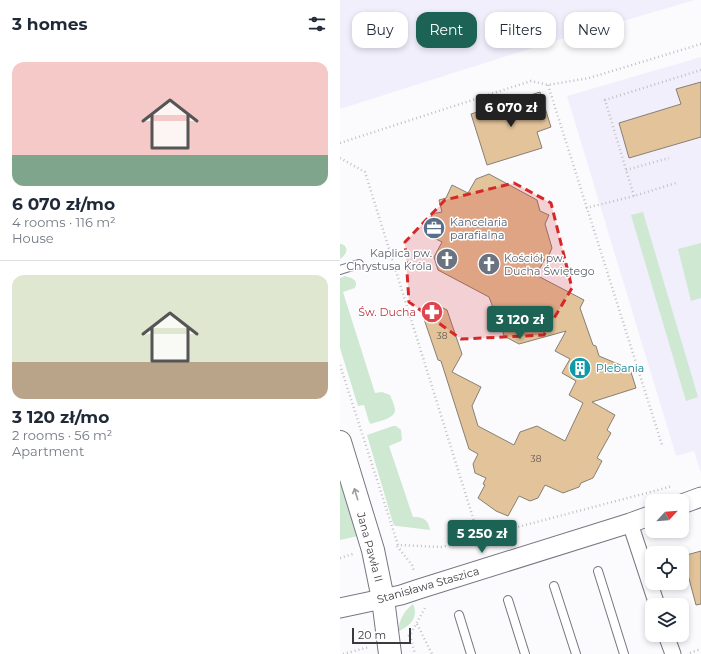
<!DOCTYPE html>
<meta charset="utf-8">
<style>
:root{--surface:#fff;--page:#f6f6f7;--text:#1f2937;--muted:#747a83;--line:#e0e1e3;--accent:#1c6356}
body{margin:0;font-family:Montserrat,sans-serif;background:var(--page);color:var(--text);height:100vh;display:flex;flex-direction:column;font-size:15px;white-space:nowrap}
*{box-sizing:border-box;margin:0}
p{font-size:13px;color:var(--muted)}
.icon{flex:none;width:22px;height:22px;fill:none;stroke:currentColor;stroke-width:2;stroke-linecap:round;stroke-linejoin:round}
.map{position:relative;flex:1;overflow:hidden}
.sheet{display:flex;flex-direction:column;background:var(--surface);width:340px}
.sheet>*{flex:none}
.hud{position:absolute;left:12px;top:12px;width:289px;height:36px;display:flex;gap:8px}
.needle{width:26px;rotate:64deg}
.controls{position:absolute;left:305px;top:494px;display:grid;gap:8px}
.controls a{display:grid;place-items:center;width:44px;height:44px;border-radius:8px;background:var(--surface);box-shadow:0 2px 6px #0003;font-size:20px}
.scale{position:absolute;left:12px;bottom:10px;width:59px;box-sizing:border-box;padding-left:4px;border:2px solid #3b3a3f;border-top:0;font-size:11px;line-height:14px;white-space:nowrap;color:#3b3a3f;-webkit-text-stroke:3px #fff;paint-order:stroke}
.price{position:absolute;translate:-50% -34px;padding:0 9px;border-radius:4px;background:var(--accent);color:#fff;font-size:13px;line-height:26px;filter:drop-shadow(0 1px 2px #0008)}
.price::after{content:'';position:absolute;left:50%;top:24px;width:12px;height:9px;margin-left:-6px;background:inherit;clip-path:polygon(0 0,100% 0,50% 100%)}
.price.current{background:#222;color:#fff}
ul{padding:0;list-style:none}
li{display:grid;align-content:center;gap:8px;height:212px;padding:0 12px}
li+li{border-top:1px solid var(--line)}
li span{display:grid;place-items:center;height:124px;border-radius:12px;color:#555}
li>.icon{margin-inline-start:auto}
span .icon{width:72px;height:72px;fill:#fffc;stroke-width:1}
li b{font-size:17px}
h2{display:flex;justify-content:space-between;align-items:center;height:48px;padding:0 12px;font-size:17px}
.tag{padding:0 14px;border-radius:12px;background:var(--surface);box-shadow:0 2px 6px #0003;font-size:14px;line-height:36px}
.tag.current{background:var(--accent);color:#fff}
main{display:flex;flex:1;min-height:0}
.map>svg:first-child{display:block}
.built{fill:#f1effc}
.green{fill:#cee8d2}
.building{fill:#e2c39a;stroke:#887f74}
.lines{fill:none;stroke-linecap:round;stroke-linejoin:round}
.service-casing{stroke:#777682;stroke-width:10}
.minor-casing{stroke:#777682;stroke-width:17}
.tertiary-casing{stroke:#777682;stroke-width:21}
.secondary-casing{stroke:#777682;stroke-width:24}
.path{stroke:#c1c1c4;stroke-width:2.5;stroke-dasharray:1 3;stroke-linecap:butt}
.service{stroke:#fff;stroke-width:8}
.minor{stroke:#fff;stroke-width:15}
.tertiary{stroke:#fff;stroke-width:19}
.secondary{stroke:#fff;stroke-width:22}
.oneway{stroke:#9d9c9f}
.marked{fill:#d62828;fill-opacity:0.2;stroke:#d62828;stroke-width:3;stroke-dasharray:8 5;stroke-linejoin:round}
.labels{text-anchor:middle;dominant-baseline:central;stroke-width:3;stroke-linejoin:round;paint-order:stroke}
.number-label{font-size:9px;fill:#655c56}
.service-label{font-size:11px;fill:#4e5e75;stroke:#fff;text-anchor:start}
.worship-label{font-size:11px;fill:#5b616d;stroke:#fff;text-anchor:end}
.health-label{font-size:11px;fill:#be3a42;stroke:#fff;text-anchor:end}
.culture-label{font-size:11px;fill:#0d838f;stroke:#fff;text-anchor:start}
.street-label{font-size:11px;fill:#3b3a3f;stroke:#fff}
</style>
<main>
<section class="sheet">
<h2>3 homes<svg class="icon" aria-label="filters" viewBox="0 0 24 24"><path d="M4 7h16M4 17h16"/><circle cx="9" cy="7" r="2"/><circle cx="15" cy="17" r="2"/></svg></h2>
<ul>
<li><span style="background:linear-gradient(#f6c9c9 75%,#7fa58c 0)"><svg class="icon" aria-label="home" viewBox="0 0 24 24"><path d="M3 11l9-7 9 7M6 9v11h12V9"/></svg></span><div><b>6 070 zł/mo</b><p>4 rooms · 116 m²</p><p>House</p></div></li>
<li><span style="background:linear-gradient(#dfe7d0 70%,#b9a48a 0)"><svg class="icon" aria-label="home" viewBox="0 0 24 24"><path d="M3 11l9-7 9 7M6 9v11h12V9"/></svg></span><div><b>3 120 zł/mo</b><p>2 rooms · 56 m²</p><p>Apartment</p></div></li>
</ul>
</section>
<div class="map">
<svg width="361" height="654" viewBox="0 0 361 654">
<rect width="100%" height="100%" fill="#fbfbfe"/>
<g class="built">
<path d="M0,0H355L211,42L0,109Z"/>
<path d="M361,57V473L354,451L336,456L227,96Z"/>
</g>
<g class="green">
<path d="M303,212L358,397L346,401L291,215Z"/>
<path d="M361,243V298L351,301L338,249Z"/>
<path d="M0,244H2C10,248 6,255 0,259Z"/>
<path d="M5,276C12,278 19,280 15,288L3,292L35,393L42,392L50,395C52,400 54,404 55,409C56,419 38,421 31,424L29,422L24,405L18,406L0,348V278Z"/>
<path d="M53,426H56L61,430L62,439L61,441L49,446L73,517C83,517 88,519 90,530L57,526H55L53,523L27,435Z"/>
<path d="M0,479L18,536L0,540Z"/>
<path d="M73,604C79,617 70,626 59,631C58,620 65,610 73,604Z"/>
</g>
<g class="building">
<path d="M361,82V137L289,158L279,123L341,104L336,89Z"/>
<path d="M200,92L211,127L197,132L202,148L147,165L131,114Z"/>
<path d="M149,174L197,200L200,211L209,215L205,224L212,248L208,257L205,259L196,275L244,300L240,308L253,345L256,346L259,356L290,369L296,388L252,402L275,415L267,430L271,433L257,458L262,461L253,478L241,483L239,487L223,493L205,485L198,498L190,501L179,496L168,516L156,511L138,498L145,485L143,484L146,478L135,473L133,464L138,454L129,449L101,361L98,360L84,319L93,303L107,310L122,354L112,372L141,387L132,406L138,426L174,445L180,432L197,426L225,441L243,403L229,395L236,381L222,373L230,359L215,351L226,331L179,344L164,336L162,328L167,318L155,313L149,297L98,270L94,257L102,242L86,234L93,222L91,214L102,212L99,200L106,198L112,185L128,193L136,179Z"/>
<path d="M361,551V604L356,605L343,556Z"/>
</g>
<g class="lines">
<g class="service-casing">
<g id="service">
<path d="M0,270L19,264"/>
<path d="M258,571L284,654"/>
<path d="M214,586L236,654"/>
<path d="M168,600L185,654"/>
<path d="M119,615L131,654"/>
</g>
</g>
<g class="minor-casing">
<g id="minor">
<path d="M290,523L317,605"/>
<path d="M326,635L333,654"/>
</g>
</g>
<g class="tertiary-casing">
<g id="tertiary">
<path d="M342,504L361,497"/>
<path d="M0,608L61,595L79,589L290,523L312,515"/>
</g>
</g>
<g class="secondary-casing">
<path id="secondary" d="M0,442L33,550L43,599L50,654"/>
</g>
<g class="path">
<path d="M208,85L322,445"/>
<path d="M0,143L191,81L208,85L249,78L361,44"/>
<path d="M0,158L25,172L139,537"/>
<path d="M286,170L329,158"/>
<path d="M294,196L265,100L361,70"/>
<path d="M246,208L294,196L336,183"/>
<path d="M0,365L58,545L102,547L333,486"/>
<path d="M57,546L72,565L74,571"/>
<path d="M0,558L13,554"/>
<path d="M306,618L310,629"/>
<path d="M77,624L92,654"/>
<path d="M68,636L70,635L85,608"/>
<path d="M71,639L75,654"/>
<path d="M350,653L361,649"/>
<path d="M3,654L29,647"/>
</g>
<use href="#service" class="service"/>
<use href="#minor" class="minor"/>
<use href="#tertiary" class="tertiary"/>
<use href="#secondary" class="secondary"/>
</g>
<defs><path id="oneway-shaft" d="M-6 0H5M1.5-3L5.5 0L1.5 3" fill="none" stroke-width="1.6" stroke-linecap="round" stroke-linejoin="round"/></defs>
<use class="oneway" href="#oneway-shaft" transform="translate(16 494) rotate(-107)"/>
<path class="marked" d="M174,183L211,203L232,288L204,335L121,339L69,302L65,242L105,200Z"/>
<defs>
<g id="office-disc" transform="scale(1.15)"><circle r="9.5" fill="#5c6f8a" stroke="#fff"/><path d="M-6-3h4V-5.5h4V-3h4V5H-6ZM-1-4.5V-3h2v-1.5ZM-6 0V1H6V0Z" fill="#fff"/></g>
<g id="church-disc" transform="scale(1.15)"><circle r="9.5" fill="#6b7280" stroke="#fff"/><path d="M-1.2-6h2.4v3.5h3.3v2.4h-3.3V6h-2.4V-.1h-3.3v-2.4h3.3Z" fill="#fff"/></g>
<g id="pharmacy-disc" transform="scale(1.15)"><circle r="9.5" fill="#e0444e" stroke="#fff"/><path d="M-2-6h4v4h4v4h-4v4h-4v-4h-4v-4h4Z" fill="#fff"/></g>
<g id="building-disc" transform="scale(1.15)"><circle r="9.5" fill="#0f9aa8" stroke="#fff"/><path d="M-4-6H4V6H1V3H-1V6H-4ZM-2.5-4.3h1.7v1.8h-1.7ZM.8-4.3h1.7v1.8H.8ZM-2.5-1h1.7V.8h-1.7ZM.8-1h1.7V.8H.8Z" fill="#fff"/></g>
</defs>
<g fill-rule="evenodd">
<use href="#office-disc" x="94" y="228"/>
<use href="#church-disc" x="107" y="259"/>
<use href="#church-disc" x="149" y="264"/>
<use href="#pharmacy-disc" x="92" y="312"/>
<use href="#building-disc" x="240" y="368"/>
</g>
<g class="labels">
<g class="number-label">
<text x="102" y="335">38</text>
<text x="196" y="458">38</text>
</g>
<g class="service-label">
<text x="110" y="222">Kancelaria<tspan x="110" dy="13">parafialna</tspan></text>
</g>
<g class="worship-label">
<text x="92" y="253">Kaplica pw.<tspan x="92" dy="13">Chrystusa Króla</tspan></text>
<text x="164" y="258" text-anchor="start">Kościół pw.<tspan x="164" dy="13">Ducha Świętego</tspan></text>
</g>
<g class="health-label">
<text x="76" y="312">Św. Ducha</text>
</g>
<g class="culture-label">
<text x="256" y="368">Plebania</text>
</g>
<g class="street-label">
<text transform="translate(30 547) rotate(75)">Jana Pawła II</text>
<text transform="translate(88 585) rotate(-16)">Stanisława Staszica</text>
</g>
</g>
</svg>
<div class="controls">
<a><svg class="needle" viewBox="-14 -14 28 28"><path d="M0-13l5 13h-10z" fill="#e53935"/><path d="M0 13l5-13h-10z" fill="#747a83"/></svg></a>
<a><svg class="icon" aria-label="locate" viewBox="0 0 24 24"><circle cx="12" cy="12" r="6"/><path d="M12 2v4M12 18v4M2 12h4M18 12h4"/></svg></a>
<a><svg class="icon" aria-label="layers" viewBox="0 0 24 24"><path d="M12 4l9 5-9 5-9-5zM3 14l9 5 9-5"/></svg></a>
</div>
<div class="scale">20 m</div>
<b class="price current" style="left:171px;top:128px">6 070 zł</b>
<b class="price" style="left:180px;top:340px">3 120 zł</b>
<b class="price" style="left:142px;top:554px">5 250 zł</b>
<div class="hud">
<a class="tag">Buy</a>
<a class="tag current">Rent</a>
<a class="tag">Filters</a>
<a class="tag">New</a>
</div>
</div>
</main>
